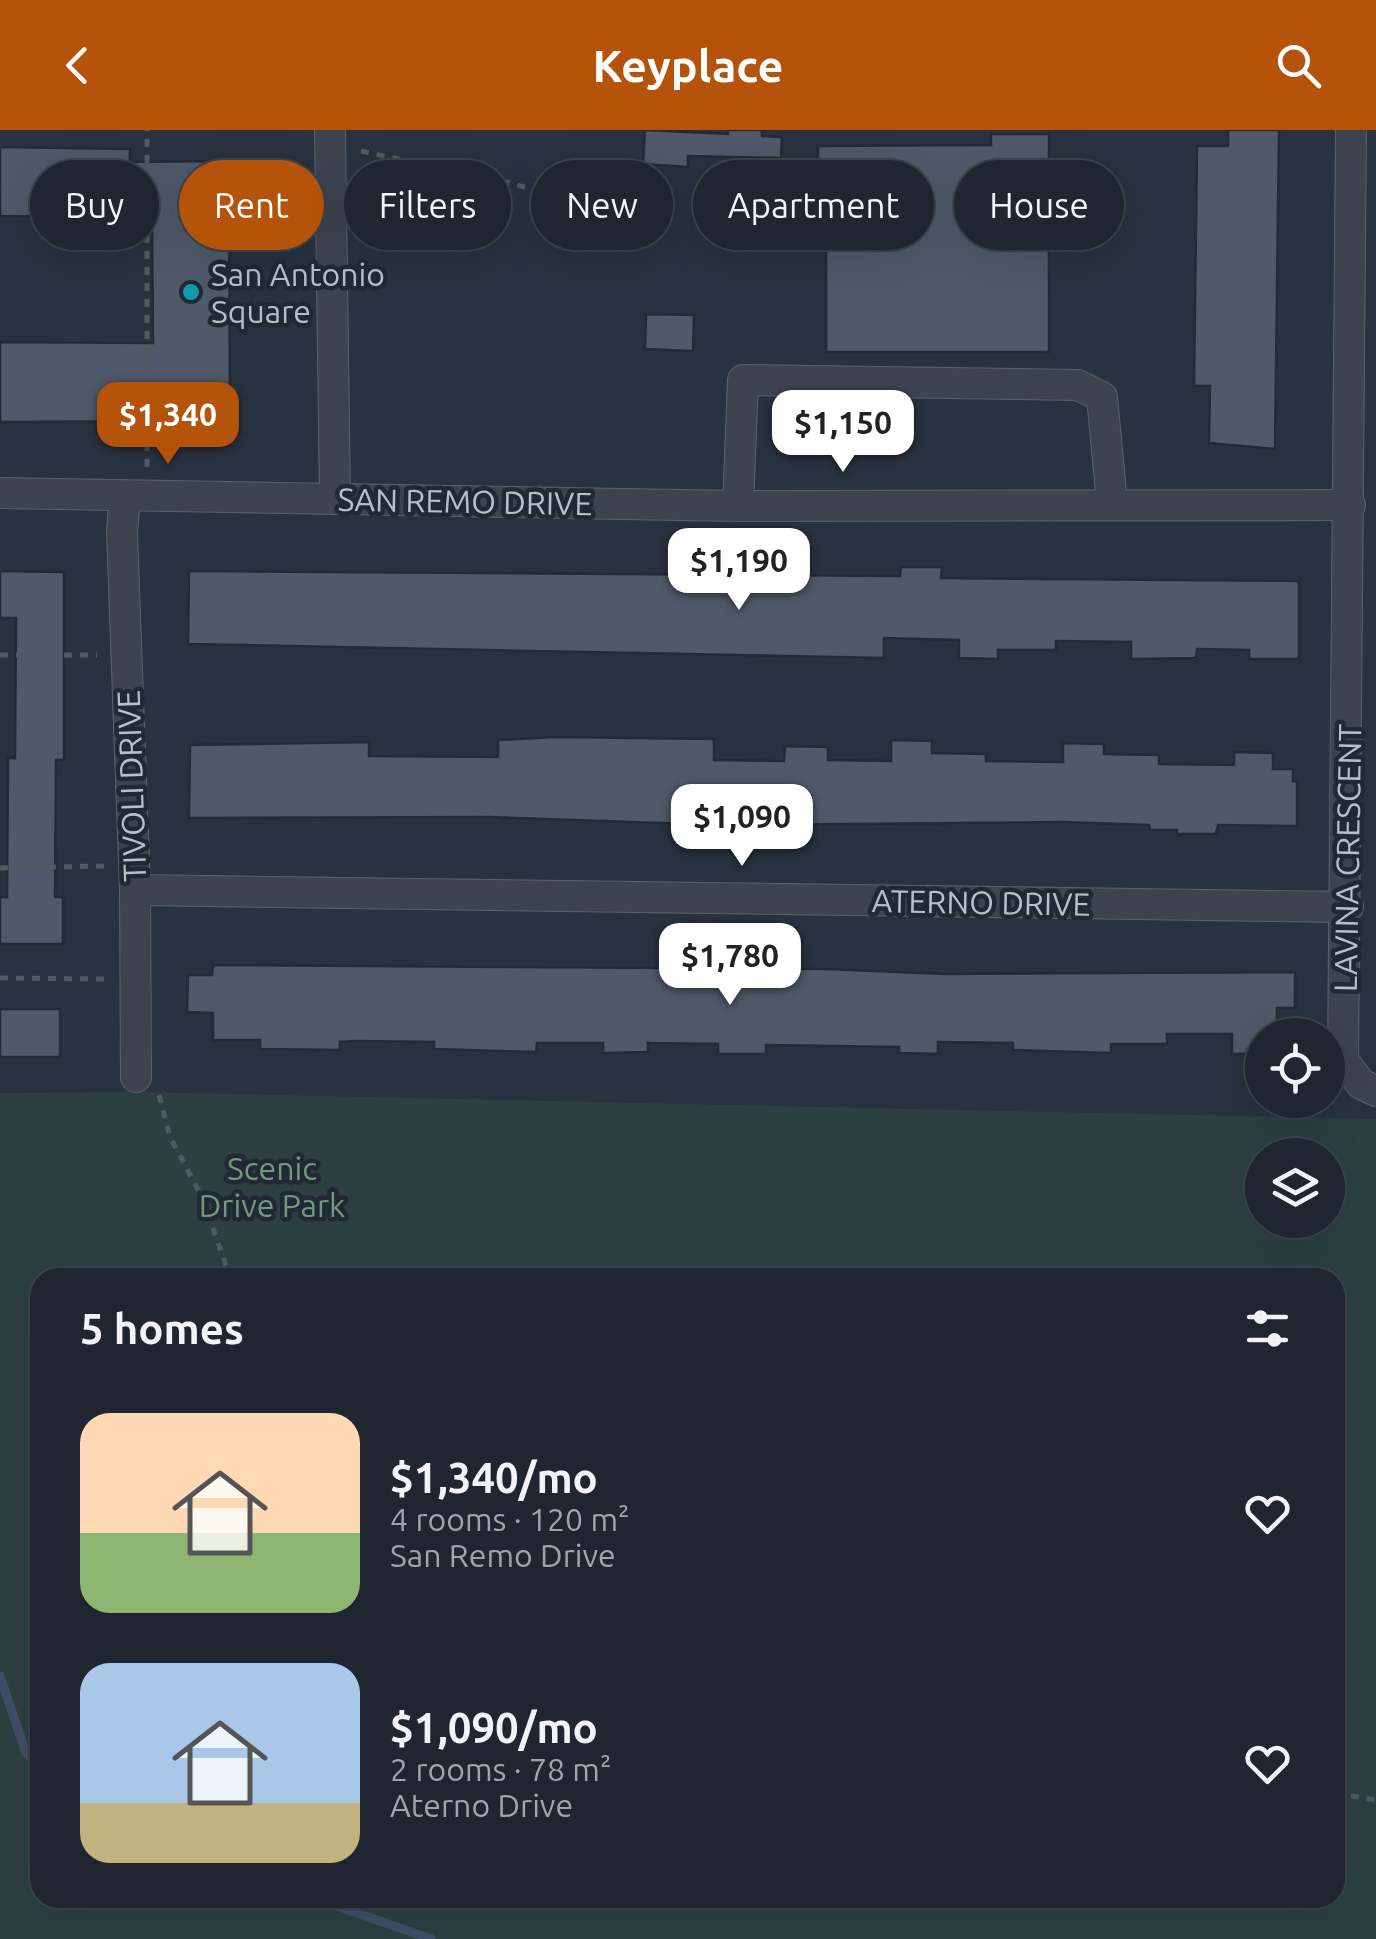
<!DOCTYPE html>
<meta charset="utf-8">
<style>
:root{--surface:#1f2630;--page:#2c323c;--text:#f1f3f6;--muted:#a1a5ab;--line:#3c434c;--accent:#b45309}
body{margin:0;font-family:Ubuntu,sans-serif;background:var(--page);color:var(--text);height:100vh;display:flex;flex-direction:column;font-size:38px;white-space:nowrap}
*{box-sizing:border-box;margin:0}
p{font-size:32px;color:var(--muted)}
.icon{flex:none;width:55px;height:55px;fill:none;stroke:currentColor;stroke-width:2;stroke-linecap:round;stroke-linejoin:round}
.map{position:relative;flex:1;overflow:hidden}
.drawer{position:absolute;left:30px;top:1138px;width:1315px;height:640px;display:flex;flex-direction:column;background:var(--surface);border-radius:30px;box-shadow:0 10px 40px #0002,0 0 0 2px var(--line)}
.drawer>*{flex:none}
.banner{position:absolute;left:30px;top:30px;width:1318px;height:90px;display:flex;gap:20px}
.tools{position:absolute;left:1245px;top:888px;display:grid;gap:20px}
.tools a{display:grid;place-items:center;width:100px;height:100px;border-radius:50%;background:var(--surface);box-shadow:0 10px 40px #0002,0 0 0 2px var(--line);font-size:50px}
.price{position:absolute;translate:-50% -85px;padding:0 22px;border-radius:20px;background:#fff;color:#222;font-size:32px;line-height:65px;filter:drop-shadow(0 2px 5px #0008)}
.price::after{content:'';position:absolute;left:50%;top:60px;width:30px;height:22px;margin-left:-15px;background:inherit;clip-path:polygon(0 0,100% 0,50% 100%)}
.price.selected{background:var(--accent);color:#fff}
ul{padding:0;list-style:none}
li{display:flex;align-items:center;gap:30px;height:250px;padding:0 50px}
li span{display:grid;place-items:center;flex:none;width:280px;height:200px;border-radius:30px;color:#555}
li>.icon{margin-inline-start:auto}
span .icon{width:120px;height:120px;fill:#fffc;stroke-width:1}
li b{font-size:42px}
h2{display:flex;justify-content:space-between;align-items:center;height:120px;padding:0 50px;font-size:42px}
.chip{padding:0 35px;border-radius:45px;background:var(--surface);box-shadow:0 10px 40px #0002,0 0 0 2px var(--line);font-size:35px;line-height:90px}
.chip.selected{background:var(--accent);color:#fff}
header{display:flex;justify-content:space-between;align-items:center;height:130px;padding:0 50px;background:var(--accent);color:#fff;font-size:45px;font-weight:700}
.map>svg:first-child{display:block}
.green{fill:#2c4042;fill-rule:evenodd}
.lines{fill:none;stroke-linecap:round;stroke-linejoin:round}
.stream{stroke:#404f68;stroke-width:9}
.building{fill:#4f5969;stroke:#232b37;stroke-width:2.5}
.minor-casing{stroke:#5a626d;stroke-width:32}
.path{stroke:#4b5d60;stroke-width:5;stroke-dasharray:8 8;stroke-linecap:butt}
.minor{stroke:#3d4450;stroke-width:30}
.culture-dot{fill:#0f9aa8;stroke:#212935;stroke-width:4}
.labels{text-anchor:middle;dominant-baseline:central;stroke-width:9;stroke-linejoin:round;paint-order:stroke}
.poi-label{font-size:32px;fill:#b9bfca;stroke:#212935;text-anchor:start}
.street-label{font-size:32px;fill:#b9bfca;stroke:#212935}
.park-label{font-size:32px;fill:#72997d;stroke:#212935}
</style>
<header><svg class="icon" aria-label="back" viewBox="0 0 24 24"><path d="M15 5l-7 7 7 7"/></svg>Keyplace<svg class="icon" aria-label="search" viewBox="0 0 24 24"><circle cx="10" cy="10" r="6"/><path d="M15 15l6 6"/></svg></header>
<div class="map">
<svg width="1376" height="1809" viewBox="0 0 1376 1809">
<rect width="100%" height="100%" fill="#293240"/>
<path class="green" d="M136,962L1376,989V1809H0V963ZM1262,1025H1328V1090H1262ZM40,1148H1335V1768H40Z"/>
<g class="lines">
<g class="stream">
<path d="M0,1546L26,1623L40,1636"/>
<path d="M314,1768L431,1809"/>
</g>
</g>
<g class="building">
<path d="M645,0L728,4V0H762V6L782,7L781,28L688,26V37L643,34Z"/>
<path d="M1228,0H1279L1275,319L1209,313L1210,256H1194L1197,16H1228Z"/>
<path d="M991,4H1049V222H826V56L818,55V16L991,15Z"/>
<path d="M0,17L130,19V32L229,31L230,291L0,292V212L153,213L152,87L0,86Z"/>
<path d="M646,184L694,185L693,221L645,219Z"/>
<path d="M901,437H942L941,448L1299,451V529H1249V520L1197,519L1196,528L1131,529V512L1056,511V520H998V529L959,528V510L884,508V528L188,514L189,441L900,446Z"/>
<path d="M0,441L64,442V630H56L55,767H63V814H0V767H7L8,628H15L16,488H0Z"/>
<path d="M555,607L714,609V630L784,631L785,616L828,617V630L891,631V610L932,611V623L986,624V631L1063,632V613L1104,614V624L1159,625V634L1234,635V622L1273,623V639H1293V651L1297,652V696L1218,695L1216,704H1177V700H1150L1149,695L1063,692L720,695L490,687L189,688L190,615L369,612V626L498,627V610Z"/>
<path d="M213,835L826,839L946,844L1295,842V878H1277V905H1262V924H1232V904H1167V914H1111V923L1013,920V913L938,912V924L899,923V917L766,915V924H718V914L648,913V922L603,923V913H537L536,922L434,919V912L356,911L340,912V920L260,919V910H213V883L187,882L188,845H212Z"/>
<rect x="0" y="879" width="60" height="48"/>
</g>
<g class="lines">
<g class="minor-casing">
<g id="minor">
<path d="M330,0L335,368"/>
<path d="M1351,0L1343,930L1361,954L1376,961"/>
<path d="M0,363L738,376L1350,375"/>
<path d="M125,366L122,402L135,760L136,947"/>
<path d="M738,376L743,250L1078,255L1102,267L1112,373"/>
<path d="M135,760L1348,777"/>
</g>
</g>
<g class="path">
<path d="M361,21L502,51L636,87"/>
<path d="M147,337V0"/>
<path d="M0,525H97"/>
<path d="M0,738L107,736"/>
<path d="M0,848L106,849"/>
<path d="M159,965L170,1007L203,1069L230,1148"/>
<path d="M1335,1663L1376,1670"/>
</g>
<use href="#minor" class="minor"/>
</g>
<circle class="culture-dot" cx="191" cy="162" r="10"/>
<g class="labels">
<g class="poi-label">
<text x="211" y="144">San Antonio<tspan x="211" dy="37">Square</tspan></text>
</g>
<g class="street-label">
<text transform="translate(465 371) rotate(1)">SAN REMO DRIVE</text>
<text transform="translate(131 656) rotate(-92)">TIVOLI DRIVE</text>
<text transform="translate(1347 728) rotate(-89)">LAVINA CRESCENT</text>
<text transform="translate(981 772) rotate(1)">ATERNO DRIVE</text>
</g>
<g class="park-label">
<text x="272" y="1038">Scenic<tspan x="272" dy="37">Drive Park</tspan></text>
</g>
</g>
</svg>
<div class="tools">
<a><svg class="icon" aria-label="locate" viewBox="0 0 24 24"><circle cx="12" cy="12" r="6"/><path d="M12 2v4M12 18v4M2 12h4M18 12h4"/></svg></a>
<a><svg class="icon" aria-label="layers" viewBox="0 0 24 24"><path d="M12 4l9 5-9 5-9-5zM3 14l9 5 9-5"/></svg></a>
</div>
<b class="price selected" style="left:168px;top:337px">$1,340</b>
<b class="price" style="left:843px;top:345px">$1,150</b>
<b class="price" style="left:739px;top:483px">$1,190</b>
<b class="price" style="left:742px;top:739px">$1,090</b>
<b class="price" style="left:730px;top:878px">$1,780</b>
<div class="banner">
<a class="chip">Buy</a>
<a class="chip selected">Rent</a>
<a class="chip">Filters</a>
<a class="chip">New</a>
<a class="chip">Apartment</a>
<a class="chip">House</a>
</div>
<section class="drawer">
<h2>5 homes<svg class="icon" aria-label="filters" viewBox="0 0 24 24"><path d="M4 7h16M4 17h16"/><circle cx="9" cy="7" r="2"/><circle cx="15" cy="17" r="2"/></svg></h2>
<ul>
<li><span style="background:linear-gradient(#ffd9b3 60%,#8fb573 0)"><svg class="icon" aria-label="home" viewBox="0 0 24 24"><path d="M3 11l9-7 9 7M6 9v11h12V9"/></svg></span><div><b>$1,340/mo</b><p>4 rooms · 120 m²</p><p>San Remo Drive</p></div><svg class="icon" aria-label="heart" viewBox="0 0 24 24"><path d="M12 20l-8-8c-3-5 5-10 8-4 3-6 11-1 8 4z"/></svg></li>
<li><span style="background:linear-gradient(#a9c7e8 70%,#c2b280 0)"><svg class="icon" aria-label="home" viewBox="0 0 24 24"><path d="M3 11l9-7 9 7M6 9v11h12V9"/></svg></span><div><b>$1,090/mo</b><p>2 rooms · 78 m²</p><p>Aterno Drive</p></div><svg class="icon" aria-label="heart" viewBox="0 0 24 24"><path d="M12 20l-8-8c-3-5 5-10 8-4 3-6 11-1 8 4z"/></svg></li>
</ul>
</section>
</div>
